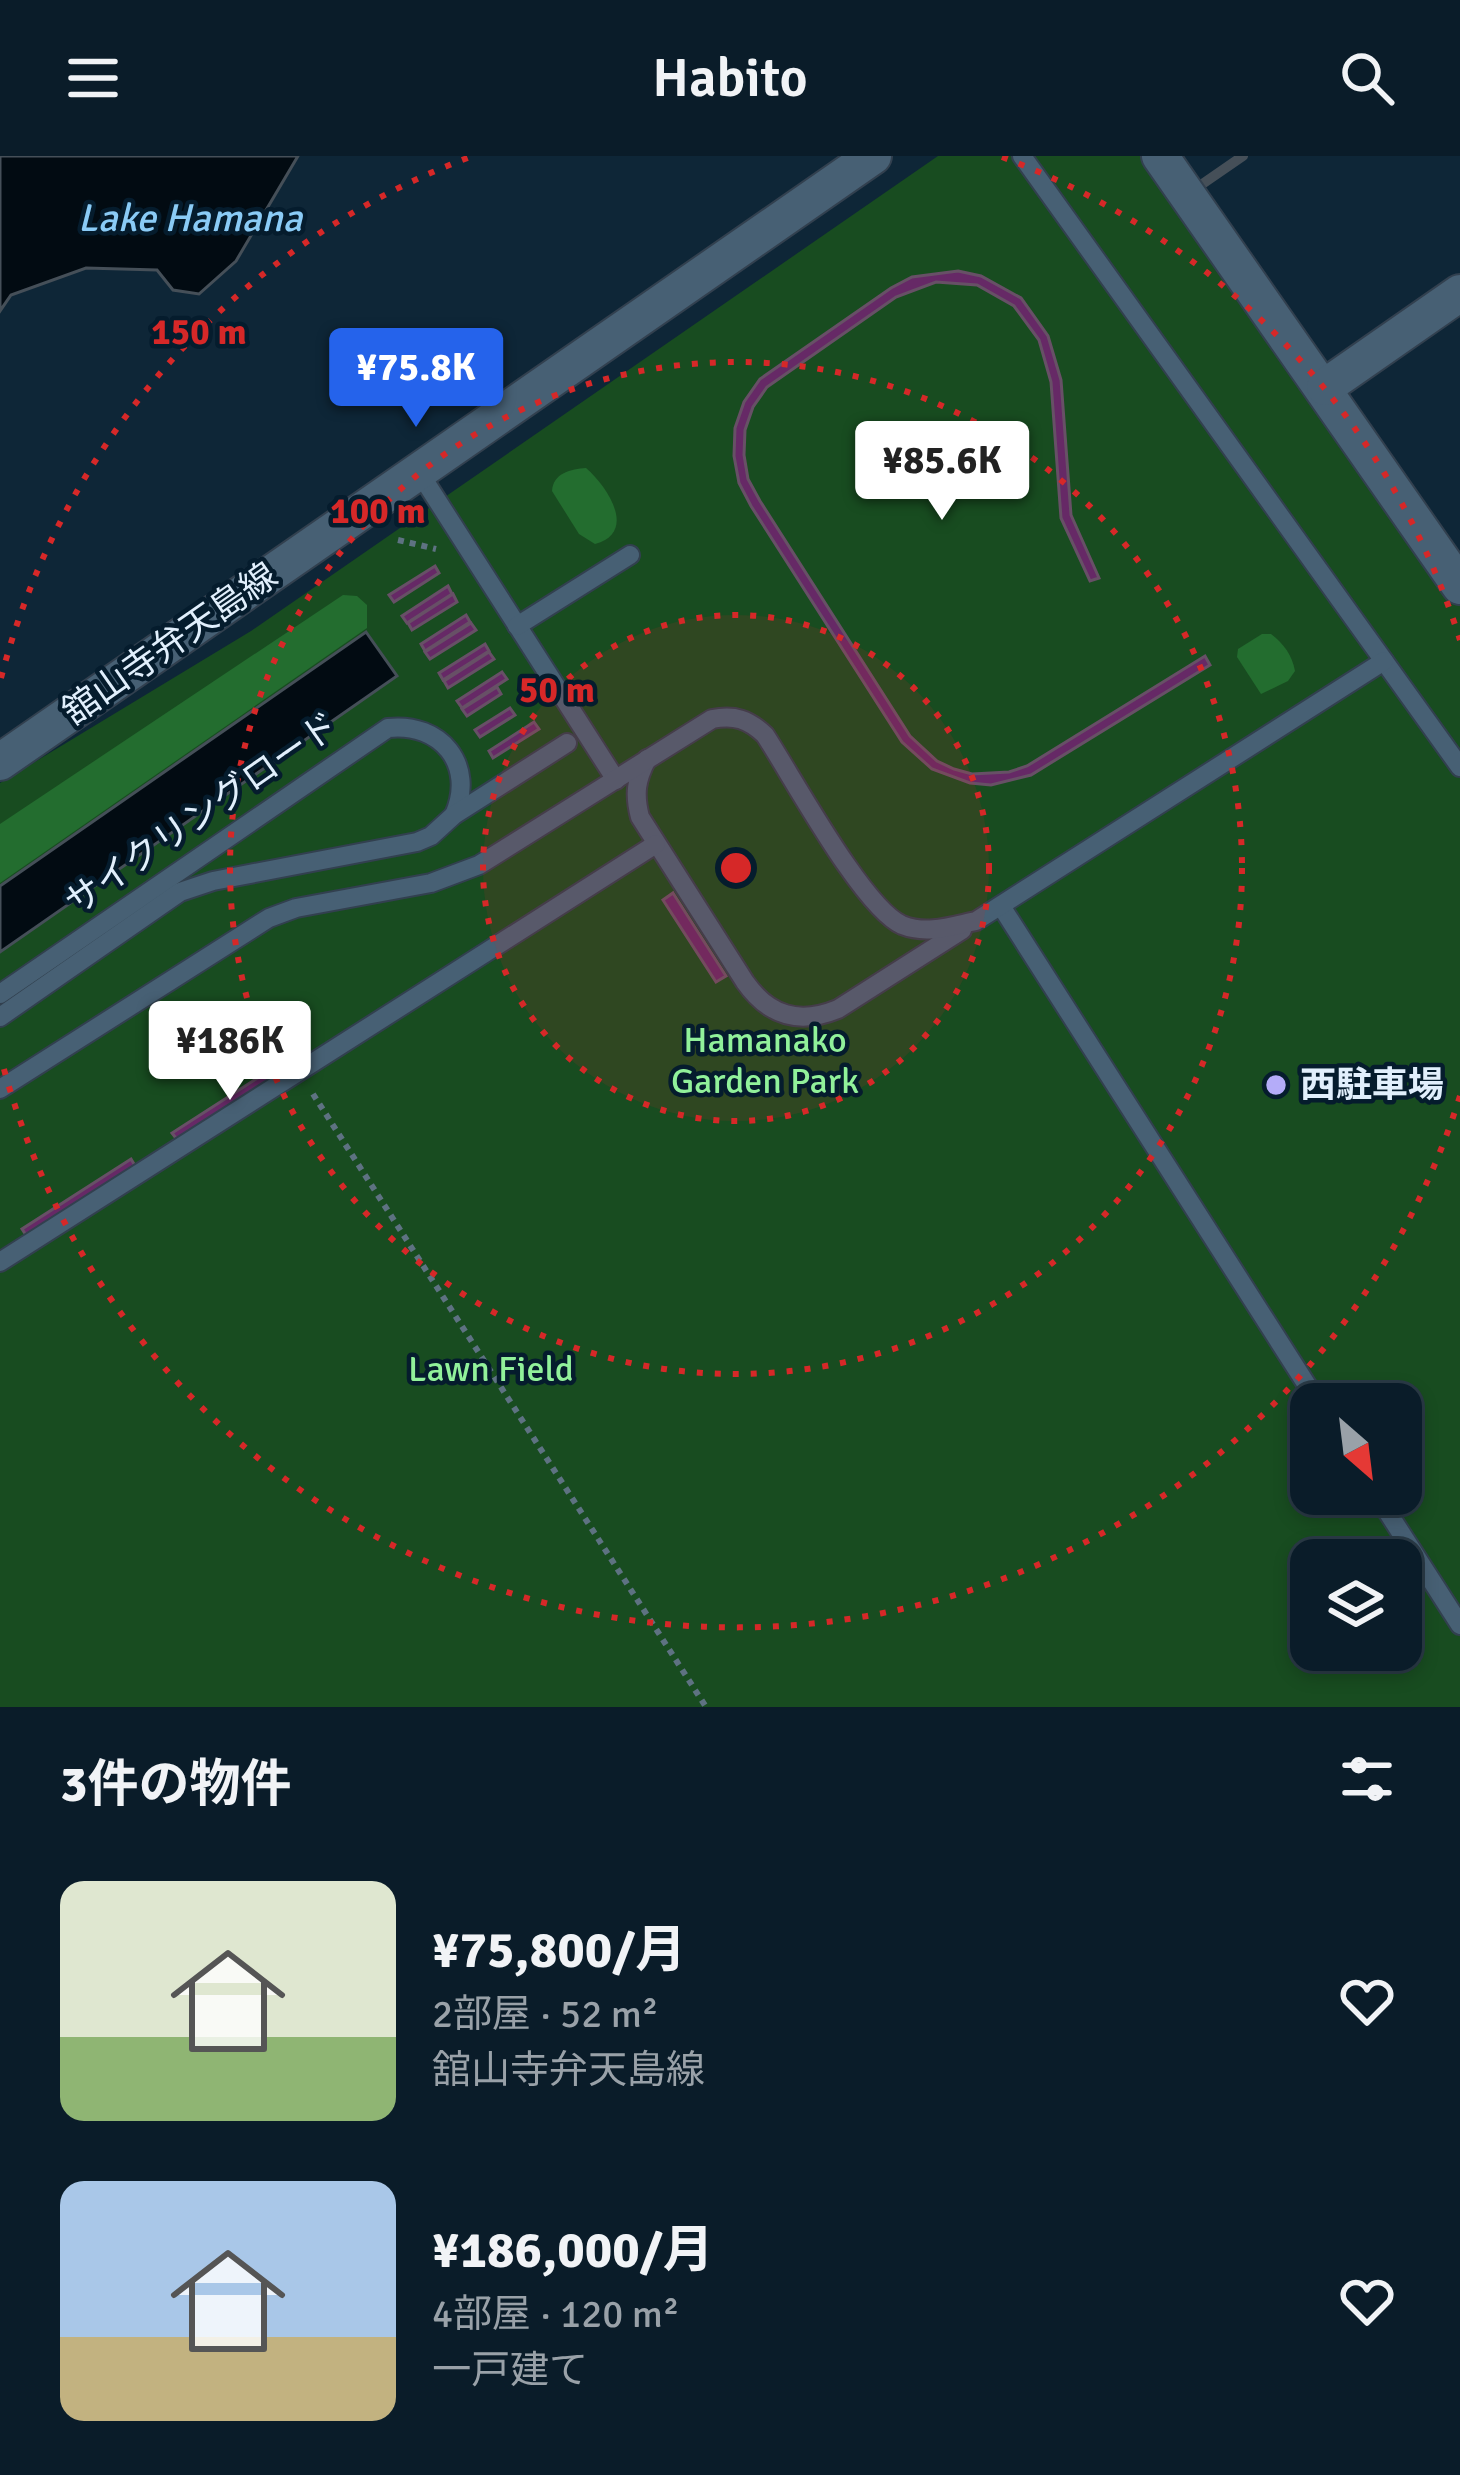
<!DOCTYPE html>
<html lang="ja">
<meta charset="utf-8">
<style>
:root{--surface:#0a1c29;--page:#182935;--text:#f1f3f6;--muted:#99a1a8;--line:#2a3a46;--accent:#2563eb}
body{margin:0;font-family:Signika,"Noto Sans JP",sans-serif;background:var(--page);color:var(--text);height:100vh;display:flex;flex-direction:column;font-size:45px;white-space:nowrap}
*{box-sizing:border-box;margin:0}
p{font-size:39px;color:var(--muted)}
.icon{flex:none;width:66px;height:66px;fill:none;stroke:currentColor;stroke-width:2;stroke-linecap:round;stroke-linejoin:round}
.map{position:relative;height:1551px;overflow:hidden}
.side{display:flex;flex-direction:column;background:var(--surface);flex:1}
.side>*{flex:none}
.needle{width:78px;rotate:152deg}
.fabs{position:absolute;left:1290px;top:1227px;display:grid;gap:24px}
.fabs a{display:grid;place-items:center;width:132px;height:132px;border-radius:24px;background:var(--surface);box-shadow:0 6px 18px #0003,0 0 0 3px var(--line);font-size:60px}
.price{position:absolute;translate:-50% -102px;padding:0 27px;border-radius:12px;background:#fff;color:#222;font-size:39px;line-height:78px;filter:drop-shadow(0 3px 6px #0008)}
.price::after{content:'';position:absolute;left:50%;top:72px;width:36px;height:27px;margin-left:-18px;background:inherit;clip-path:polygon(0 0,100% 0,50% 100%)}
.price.current{background:var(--accent);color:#fff}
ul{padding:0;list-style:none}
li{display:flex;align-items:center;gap:36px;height:300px;padding:0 60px}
li span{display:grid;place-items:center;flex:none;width:336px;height:240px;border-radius:24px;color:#555}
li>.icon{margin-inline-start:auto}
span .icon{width:144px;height:144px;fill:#fffc;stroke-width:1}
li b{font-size:51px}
h2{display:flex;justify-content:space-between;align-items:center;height:144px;padding:0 60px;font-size:51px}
header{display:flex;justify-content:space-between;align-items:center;height:156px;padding:0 60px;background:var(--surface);font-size:54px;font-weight:600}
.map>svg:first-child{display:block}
.green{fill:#184c20;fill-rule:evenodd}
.forest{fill:#236d2f}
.water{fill:#020b12;stroke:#454f58;stroke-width:3}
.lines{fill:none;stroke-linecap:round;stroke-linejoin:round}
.stream{stroke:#454f58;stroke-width:10}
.building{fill:#662966;stroke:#675066;stroke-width:3}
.lane-casing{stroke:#32404f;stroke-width:22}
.street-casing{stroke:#32404f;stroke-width:40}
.secondary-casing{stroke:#32404f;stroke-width:40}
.path{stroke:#5e7282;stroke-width:6;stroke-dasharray:6 6;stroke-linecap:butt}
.lane{stroke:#476074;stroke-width:18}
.street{stroke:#476074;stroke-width:36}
.secondary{stroke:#476074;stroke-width:36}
.ring{fill:none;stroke:#d62828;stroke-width:6;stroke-dasharray:6 12}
.poi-dot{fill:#b4acf9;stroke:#051c2d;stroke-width:4.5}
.labels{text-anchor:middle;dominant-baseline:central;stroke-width:9;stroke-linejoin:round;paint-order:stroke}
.street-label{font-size:36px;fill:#e1effc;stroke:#051c2d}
.park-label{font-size:36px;fill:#91f19a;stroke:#051c2d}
.poi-label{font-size:36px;font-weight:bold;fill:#e1effc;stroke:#051c2d;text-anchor:start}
.water-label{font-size:39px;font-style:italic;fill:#8acbf6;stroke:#051c2d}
.centre{fill:#d62828;stroke:#051c2d;stroke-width:6}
.ring-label{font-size:36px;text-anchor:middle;font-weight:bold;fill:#d62828;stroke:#051c2d;stroke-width:9;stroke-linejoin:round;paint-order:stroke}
</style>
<header><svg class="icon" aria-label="menu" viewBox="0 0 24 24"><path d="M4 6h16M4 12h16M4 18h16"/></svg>Habito<svg class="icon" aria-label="search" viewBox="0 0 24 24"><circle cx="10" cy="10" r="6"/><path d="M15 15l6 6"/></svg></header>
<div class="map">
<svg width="1460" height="1551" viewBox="0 0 1460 1551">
<rect width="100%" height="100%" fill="#0e2637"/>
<path class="green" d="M938,0H1150L1460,447V1551H0V627L251,475ZM1311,1248H1401V1338H1311ZM1311,1404H1401V1494H1311Z"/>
<g class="forest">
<path d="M586,312C609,332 637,377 595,388L579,378L552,335C553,317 571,313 586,312Z"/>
<path d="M343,439L357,440L367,449V472L0,727V668Z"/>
<path d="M1262,478H1271C1284,488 1292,499 1295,515L1288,525L1261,538L1237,501L1238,493Z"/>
</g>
<g class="water">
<path d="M0,0H298L236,105L199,138L173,134L157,114L86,112L11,139L0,155Z"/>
<path d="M366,476L397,520L0,796V730Z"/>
</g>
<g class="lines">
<path class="stream" d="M1198,31L1243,0"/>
</g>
<g class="building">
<path d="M958,115L981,120L1021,142L1048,180L1061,224L1071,359L1099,422L1090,425L1061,362L1051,226L1039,184L1014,150L977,129L936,126L896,141L767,231L753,251L745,274L744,299L748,323L760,345L910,580L937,605L954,613L972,618L1009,616L1027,610L1205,500L1210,509L1031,619L991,629L970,627L932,613L902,586L751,350L739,327L734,300L735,272L744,246L760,223L891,132L912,121Z"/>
<path d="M435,410L439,417L394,446L389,439Z"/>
<path d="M448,430L452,438L407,467L402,460Z"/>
<path d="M453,438L457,446L412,474L408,467Z"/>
<path d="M466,459L470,466L425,495L421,488Z"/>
<path d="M471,467L476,474L430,503L425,496Z"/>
<path d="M485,488L489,495L443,524L439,517Z"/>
<path d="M489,496L494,503L448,532L444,525Z"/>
<path d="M502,516L507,523L462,552L457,545Z"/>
<path d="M497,531L501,538L467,560L462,553Z"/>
<path d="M510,552L515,559L480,581L475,574Z"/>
<path d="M534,566L539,573L493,602L489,595Z"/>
<path d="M673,737L726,820L716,826L663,744Z"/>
<path d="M281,907L287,917L179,986L172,977Z"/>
<path d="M131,1003L137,1013L28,1082L22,1073Z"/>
</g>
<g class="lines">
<g class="lane-casing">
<g id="lane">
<path d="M1022,0L1460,611"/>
<path d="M419,316L616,624"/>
<path d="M517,470L630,399"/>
<path d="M647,603C636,624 634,638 640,661L745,826C769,860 799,869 838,853L962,774"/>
<path d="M1001,750L1319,1248"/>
<path d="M0,838L388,572C441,566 476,609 454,659"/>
<path d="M0,861L180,736L213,725L417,686L431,680L454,659L567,587"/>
<path d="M0,933L269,762L296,752L431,727L479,709L712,563C735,559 748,563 765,579C792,620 863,752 902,769C927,779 952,770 976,765L1384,505"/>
<path d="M0,1106L656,688"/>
<path d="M1376,1338L1460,1469"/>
</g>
</g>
<g class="street-casing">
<g id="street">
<path d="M1160,0L1460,430"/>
<path d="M1325,231L1460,137"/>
</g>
</g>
<g class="secondary-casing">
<path id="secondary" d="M0,606L873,0"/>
</g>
<g class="path">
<path d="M398,384L436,393"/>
<path d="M313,938L706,1551"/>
</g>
<use href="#lane" class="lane"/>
<use href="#street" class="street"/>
<use href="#secondary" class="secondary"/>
</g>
<circle cx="736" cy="712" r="253" fill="#d62828" fill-opacity=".12"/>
<g class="ring">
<circle cx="736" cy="712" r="253"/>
<circle cx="736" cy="712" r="506"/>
<path d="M1460 940A759 759 0 0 1 1 902M1 522A759 759 0 0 1 470 1M1002 1A759 759 0 0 1 1460 484"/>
</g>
<circle class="poi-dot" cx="1276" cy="929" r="12"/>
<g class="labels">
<g class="street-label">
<text transform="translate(170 488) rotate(-35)">舘山寺弁天島線</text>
<text transform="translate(202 658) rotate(-35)">サイクリングロード</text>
</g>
<g class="park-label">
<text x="765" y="884">Hamanako<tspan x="765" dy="41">Garden Park</tspan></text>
<text x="491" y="1213">Lawn Field</text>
</g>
<g class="poi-label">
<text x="1300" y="929">西駐車場</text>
</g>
<g class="water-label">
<text x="190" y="62">Lake Hamana</text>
</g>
</g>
<circle cx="736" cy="712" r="18" class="centre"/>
<g class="ring-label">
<text x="199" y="188">150 m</text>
<text x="378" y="367">100 m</text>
<text x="557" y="546">50 m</text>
</g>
</svg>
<div class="fabs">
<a><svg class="needle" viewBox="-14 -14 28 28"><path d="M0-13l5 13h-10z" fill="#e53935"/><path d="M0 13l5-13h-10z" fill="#99a1a8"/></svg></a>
<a><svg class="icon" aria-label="layers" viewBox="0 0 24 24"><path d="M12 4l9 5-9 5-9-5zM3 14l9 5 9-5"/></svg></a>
</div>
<b class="price current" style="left:416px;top:274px">¥75.8K</b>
<b class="price" style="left:942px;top:367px">¥85.6K</b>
<b class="price" style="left:230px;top:947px">¥186K</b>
</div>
<section class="side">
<h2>3件の物件<svg class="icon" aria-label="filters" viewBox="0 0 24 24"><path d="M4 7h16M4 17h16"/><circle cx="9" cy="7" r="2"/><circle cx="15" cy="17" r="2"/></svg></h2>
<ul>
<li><span style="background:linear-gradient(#dfe7d0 65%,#8fb573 0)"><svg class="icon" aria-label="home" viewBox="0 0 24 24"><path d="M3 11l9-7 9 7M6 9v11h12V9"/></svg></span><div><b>¥75,800/月</b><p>2部屋 · 52 m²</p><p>舘山寺弁天島線</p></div><svg class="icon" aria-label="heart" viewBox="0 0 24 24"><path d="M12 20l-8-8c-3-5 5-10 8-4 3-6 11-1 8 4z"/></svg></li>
<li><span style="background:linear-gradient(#a9c7e8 65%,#c2b280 0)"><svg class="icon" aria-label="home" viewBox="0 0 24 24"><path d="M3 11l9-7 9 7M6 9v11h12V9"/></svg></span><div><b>¥186,000/月</b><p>4部屋 · 120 m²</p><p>一戸建て</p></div><svg class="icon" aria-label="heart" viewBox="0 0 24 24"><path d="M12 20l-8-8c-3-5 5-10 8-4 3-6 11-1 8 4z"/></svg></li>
</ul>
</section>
